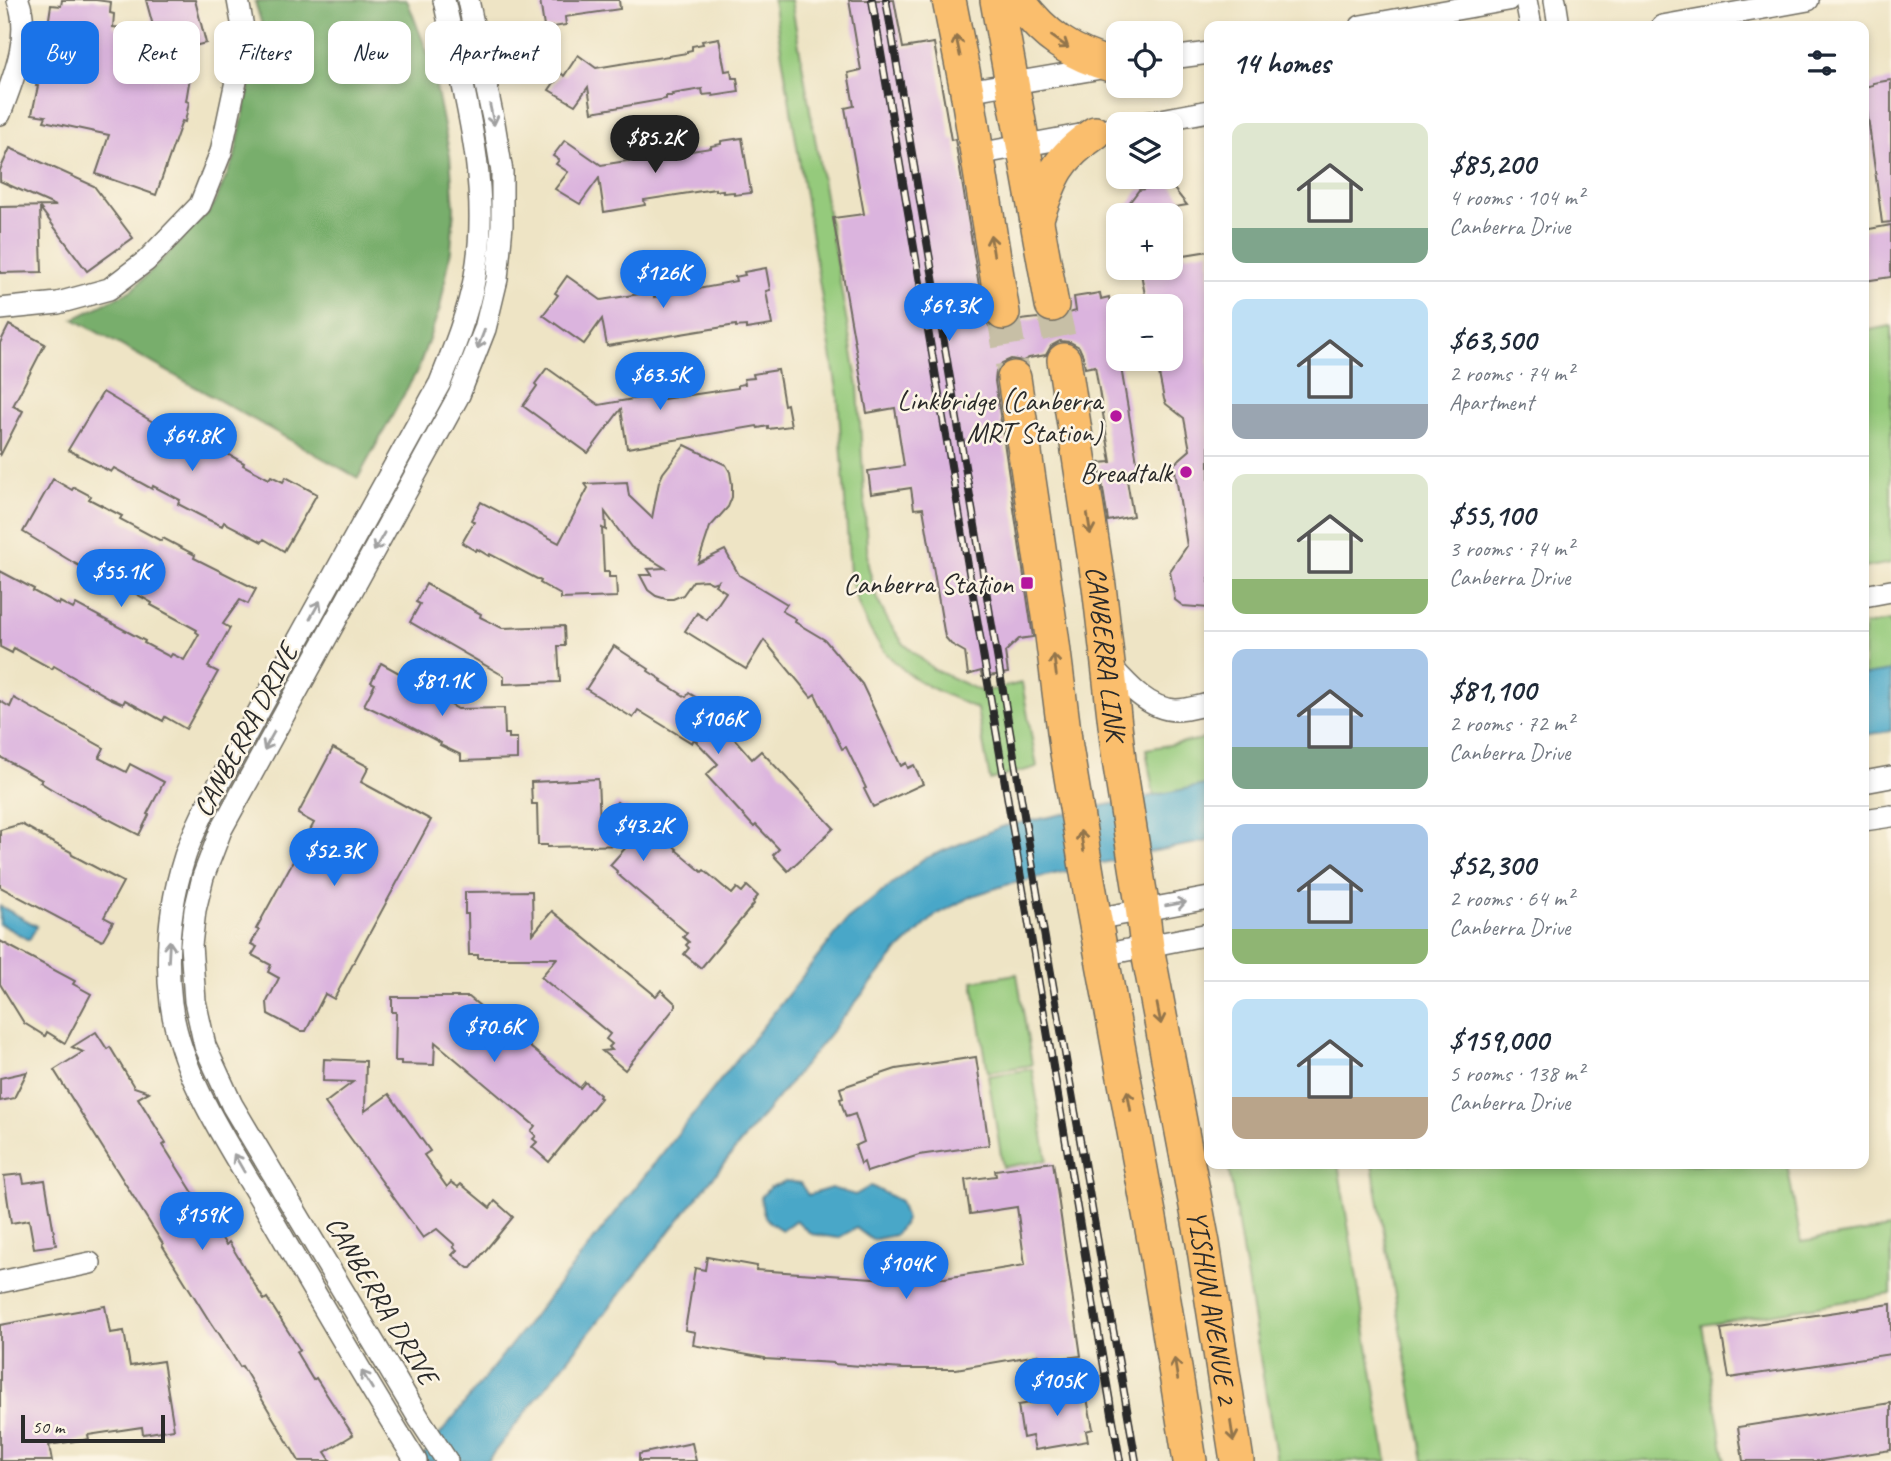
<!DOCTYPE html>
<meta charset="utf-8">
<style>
:root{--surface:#fff;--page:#f2f2f3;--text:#1f2937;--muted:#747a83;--line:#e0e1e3;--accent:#1a73e8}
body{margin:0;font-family:Caveat,sans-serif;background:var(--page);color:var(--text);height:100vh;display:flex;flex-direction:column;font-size:26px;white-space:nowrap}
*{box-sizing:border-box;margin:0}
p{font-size:23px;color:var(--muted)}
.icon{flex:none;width:38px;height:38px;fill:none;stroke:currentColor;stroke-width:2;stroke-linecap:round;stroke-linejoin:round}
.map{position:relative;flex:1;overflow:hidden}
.sheet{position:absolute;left:1204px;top:21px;width:665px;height:1148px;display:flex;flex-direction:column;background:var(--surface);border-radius:14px;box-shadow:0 4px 10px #0003}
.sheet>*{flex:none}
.banner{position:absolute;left:21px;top:21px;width:665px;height:63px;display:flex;gap:14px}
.fabs{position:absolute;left:1106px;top:21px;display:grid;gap:14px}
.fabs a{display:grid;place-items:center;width:77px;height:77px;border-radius:14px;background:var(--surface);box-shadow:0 4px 10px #0003;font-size:35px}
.scale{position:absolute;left:21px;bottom:18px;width:144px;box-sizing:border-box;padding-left:7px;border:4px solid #2b2b2b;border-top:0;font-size:19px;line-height:24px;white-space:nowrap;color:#2b2b2b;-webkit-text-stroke:5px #fcf5e5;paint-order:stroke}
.price{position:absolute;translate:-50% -60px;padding:0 16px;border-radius:24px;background:var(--accent);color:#fff;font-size:23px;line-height:46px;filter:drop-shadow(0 2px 4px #0008)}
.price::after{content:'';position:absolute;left:50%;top:42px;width:21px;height:16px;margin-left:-10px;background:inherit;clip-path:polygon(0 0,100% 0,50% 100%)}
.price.current{background:#222;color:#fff}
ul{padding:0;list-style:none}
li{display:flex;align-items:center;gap:21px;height:175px;padding:0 28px}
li+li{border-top:2px solid var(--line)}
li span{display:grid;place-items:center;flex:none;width:196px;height:140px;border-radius:14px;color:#555}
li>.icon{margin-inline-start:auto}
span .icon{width:84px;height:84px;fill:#fffc;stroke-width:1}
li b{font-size:30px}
h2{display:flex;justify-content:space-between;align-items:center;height:84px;padding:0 28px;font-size:30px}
.pill{padding:0 24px;border-radius:14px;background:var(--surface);box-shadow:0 4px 10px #0003;font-size:24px;line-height:63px}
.pill.current{background:var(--accent);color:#fff}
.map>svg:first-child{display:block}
.green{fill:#95ca7c;stroke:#607a54;stroke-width:2}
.forest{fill:#78ae6c;stroke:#526c4c;stroke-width:2}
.water{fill:#4aa7c8;stroke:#3a697a;stroke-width:2}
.building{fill:#dbb4de}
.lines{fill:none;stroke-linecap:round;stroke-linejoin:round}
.primary-tunnel{stroke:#c7bfa6;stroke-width:33;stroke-dasharray:33 17;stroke-linecap:butt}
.minor-casing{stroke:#6f6c61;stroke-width:24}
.primary-casing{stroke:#6f6c61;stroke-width:36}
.minor{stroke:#fff;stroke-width:21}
.primary{stroke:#fabe6d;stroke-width:33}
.rail-casing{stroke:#2b2b2b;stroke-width:8}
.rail{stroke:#fcf5e5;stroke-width:5;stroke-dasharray:16;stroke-linecap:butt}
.oneway{stroke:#92744c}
.oneway2{stroke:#a0a0a0}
.poi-dot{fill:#b5179e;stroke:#fcf5e5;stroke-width:2.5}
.labels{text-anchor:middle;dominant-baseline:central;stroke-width:5;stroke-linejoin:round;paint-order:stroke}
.poi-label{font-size:28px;fill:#2b2b2b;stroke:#fcf5e5;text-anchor:end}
.street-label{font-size:28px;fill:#2b2b2b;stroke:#fcf5e5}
</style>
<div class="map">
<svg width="1891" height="1461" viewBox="0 0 1891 1461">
<rect width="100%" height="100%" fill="#fcf5e5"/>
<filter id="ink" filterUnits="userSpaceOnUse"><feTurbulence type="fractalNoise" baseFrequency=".0143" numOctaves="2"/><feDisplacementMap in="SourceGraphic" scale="14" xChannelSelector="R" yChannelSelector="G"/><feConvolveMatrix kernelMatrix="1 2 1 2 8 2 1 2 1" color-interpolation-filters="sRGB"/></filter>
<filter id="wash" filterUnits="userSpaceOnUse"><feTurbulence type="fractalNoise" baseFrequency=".00686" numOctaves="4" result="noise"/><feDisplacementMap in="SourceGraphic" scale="28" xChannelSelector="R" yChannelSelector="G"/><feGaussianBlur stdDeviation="1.57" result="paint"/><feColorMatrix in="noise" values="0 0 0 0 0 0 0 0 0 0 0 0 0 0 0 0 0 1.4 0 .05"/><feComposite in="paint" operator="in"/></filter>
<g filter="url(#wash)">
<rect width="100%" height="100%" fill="#eee4c5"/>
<g class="green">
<path d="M773,0H791L858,386L868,565L877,599L888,621L903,643L933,669L982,692L1022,683L1037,767L990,780L977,709C953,697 926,688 905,671C873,646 858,612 850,574L838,396Z"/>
<path d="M1891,326V563L1864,568V331Z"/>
<path d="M1891,621V704L1864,708V625Z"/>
<path d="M1209,738V819L1159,827L1146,749Z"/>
<path d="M1017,974L1032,1065L988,1072L973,981Z"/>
<path d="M1032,1069L1047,1160L1003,1167L988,1076Z"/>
<path d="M1228,1164H1338L1387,1461H1277Z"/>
<path d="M1372,1164H1787L1801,1242L1891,1228V1294L1702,1325L1725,1461H1424Z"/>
</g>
<path class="forest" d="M290,0H407L431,62L450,156L454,208L451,250L440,308L418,369L358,478L74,319L132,290L211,210L234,160L262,25L255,2Z"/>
<g class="water">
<path d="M1891,671V731L1864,735V675Z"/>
<path d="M1209,784V841L1155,851L1006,885L972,896L936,915L896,953L738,1146L487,1461H419L847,920L923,859L1001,827Z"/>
<path d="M0,906L37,926L29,940L0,924Z"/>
<path d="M786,1181L800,1183L808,1195L831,1188L855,1195L871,1186L900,1201L906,1220L895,1235L872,1240L856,1228L838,1238L811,1234L796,1220L782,1230C765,1221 762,1216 761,1197L770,1187Z"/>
</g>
<g id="blocks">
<g class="building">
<path d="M62,0H96L111,2L110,13L114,14L113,27L123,28L119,57L191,71L186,101L189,102L185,122L182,121L156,195L96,174L109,135L44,121L46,116L32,114L38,86H36L39,71L41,72L51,5L61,6Z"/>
<path d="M146,0H195L206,43L154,56L148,32L155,33Z"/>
<path d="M540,0H619L620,9L565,17L566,25L547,28L544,27Z"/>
<path d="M849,0H894L903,48L934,43L951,140L955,139L984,316L989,326L996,331L1005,332L1015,328L1021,320L1038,318L1046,323L1056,324L1064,320L1069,313L1076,311L1074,297L1100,293L1101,299L1109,297L1139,473L1126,474L1133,516L1108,521L1099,463L1111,462L1095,366L1085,368L1083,356L1079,347L1070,342L1060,341L1051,346L1046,355L1029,358L1023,361L1011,359L1002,363L996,372L995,381L1033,637L1019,639L1005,652L1008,673L982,677L981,671L968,675L965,652L951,644L945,637L923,508L914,509L911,488L871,494L868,471L904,466L895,408L867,413L833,218L864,214L845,108L854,106L848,73L861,70Z"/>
<path d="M719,38L725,71L731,70L732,78H737L739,92L713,96L712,94L703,95L702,89L672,94L673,96H666V99L592,112L588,87L575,105L549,90L561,73L564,76L578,55L596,68L687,53V51L692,50V46L703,44L702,41Z"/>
<path d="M1891,80V222L1882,223L1864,87L1873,85V83Z"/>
<path d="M742,138L751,193L734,195V192L723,193V190L715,191V189L689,193L644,200L645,205L604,212L599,178L580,204L555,189L568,172L556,164L559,160L553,156L565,140L601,165L711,148V146L721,144V141Z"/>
<path d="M10,148L94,186L133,238L87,271L40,208L42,272L0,273V207L56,206L0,181V170Z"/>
<path d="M1170,184L1187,205L1175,207L1177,215H1120L1139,190Z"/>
<path d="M1179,225L1184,255L1209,251V608L1183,606L1175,600L1170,571L1187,546L1174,464L1190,450L1184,418L1166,404L1164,399L1156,359H1171V306H1147L1140,268H1171V226Z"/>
<path d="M1891,225V277L1864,281V230Z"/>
<path d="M766,268L770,290L766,291L772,325L746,329V326L736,327V325L607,346L602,319L584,344L543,315L558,295L555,293L567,276L601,300L653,292L654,297L720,285V284L736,281L735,277L745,275L744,272Z"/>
<path d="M9,325L45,344L13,406L23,411L0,456V343Z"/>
<path d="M547,368L599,405L656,395V400L738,388V385L745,384L744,379L754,378L753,374L778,370L784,405L787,404L791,426L768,429V426L758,428L757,426L627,448L621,409L588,453L523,406L537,386L535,384Z"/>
<path d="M103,392L158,425L160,422L173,429L176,424L207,440L206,442L244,463L243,465L269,479L271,476L283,482L286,477L317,494L284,551L264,539L262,542L224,522L222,526L209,520L178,504L180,500L153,486L152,489L114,468L111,472L68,450Z"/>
<path d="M685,445L726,465L730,472L732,484V497L728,507L710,527L698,563L725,550L739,575L787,604L782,611L796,619L795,622L825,640L862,684L901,766L906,763L908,768L914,765L923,784L873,807L864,789L866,788L846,747L842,749L815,694L811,697L764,640L746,669L685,631L697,613L707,620L726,592L715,585L718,581L712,583L706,580L693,581L683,595L673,599H666L656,596L648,590L640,575H652L648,569L665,568L631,547L605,512L606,530L602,528L604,572H609V577H616L617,597L561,599V595L540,583L541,581L490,554L489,556L477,549L476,551L462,543L474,522L471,520L481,502L559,543L588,488L585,484L627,482L629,496L652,518L659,482L663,473Z"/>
<path d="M53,479L72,490L74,487L91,496L89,499L122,516L120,519L161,541L163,538L195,555L194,558L256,589L248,604L240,600L223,624L230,628L208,667L218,672L186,729L165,717L163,721L125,700L123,704L110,698L54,666L52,669L14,648L12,653L0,647V571L34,589L33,591L59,605L60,602L73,609L76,604L145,641L144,643L170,657L172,654L184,660L199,634L196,632L197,630L151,605L152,603L96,571L94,574L74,563L23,532Z"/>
<path d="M426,584L481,614L480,617L502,628L564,626L565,646H558L560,682L504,684V676L410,622L420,604L416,602Z"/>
<path d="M614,646L649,669L648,671L662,680L661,681L686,697L689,693L725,715L723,719L735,733L732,736L752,759L761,751L834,828L788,871L773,855L779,849L756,825L754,827L706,775L718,764L694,739L692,743L638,710L633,718L586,689Z"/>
<path d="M381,663L439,695L437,697L458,709L504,708L505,734H509V738H517V759L461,761V755L440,745L441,743L390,716L389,717L364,705L375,684L371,682Z"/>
<path d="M14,698L104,748L99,758L126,772L130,764L164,782L147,814L149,815L139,835L58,793L40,782L42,780L0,757V701L10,707Z"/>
<path d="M333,748L369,767L361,782L431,820L334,999L325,994L306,1031H300L268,1014L267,1002L279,978L268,972L271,965L252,955L257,947L251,944L259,930L256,929L314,823L298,814Z"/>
<path d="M598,779L600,823L617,802L625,808L626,806L677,849L676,850L702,872L704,870L732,894L737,888L742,892L747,886L758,896L753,902L754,904L701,968L684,954L689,948L686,945L689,942L683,937L687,933L616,873L617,871L610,865L628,845L547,847V845H538L537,804H532L531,782Z"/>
<path d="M21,824L41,835L40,836L71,852L72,855L123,882L104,917L113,922L102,941L0,887V830Z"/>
<path d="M532,891L533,934L552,911L656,996L661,990L676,1004V1006L625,1070L602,1051L612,1050L609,1047L612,1044L606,1039L610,1034L541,977L557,958H478V955H469L468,914H465V892Z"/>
<path d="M0,941L75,981L73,984L91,994L65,1043L47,1032L45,1036L24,1023L0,984Z"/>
<path d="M392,997H469L580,1088L585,1082L600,1095L599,1097L601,1098L549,1162L532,1147L537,1142L533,1139L536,1136L531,1131L535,1126L435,1042L434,1065L401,1064V1061H395L396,1012H392Z"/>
<path d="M96,1032L107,1049L110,1047L134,1087L149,1092L138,1098L166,1143L163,1145L226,1245L229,1242L264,1300L267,1298L300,1350L296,1352L313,1380L316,1378L353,1435L325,1452L331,1461H299L242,1366L240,1367L218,1332L216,1331L210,1322L162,1245L163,1244L54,1070L83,1052L72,1047Z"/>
<path d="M976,1057L989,1145L919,1155L867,1172L864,1162L861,1164L855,1146L864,1142L855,1114L846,1117L840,1099L843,1098L840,1088L896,1069Z"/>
<path d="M324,1059L366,1061L365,1111L389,1094L430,1151L424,1155L447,1187L451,1182L458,1187L461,1184L490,1208L495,1201L513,1217L471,1268H468L452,1255L457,1250L453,1247L455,1245L437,1229L423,1238L325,1103L353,1082L323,1081Z"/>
<path d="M27,1072L14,1098L0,1101V1078Z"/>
<path d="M1053,1162L1081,1356L1039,1361L1038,1355L956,1369H903L834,1364V1363L765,1359V1358L693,1345L695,1332L685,1330L695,1268L705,1270L707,1257L757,1266L756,1270L888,1279L945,1278L1025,1265L1017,1207L970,1214L965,1180L996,1176L995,1170Z"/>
<path d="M22,1174L24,1183L45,1180L56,1245L34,1248L29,1220L11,1223L4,1176Z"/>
<path d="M1891,1304V1354L1729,1378L1721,1329Z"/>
<path d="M105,1306L110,1333L124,1331L130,1366L163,1361L174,1429L143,1434L142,1427L88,1435L89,1439L49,1445L52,1461H0V1325Z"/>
<path d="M1079,1384V1389L1085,1388L1093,1429L1086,1431L1088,1441L1035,1450L1032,1436L1023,1438L1018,1405L1049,1400L1048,1390Z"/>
<path d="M1891,1403V1450L1822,1461H1743L1738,1427Z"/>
<path d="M692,1443L696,1461H639V1454Z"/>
</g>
</g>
</g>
<g filter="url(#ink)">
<use href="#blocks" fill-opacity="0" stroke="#6f6c61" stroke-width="2"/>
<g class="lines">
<g class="primary-tunnel">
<path d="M1052,305L1064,360"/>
<path d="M1003,313L1014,378"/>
</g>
<g class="minor-casing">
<g id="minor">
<path d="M1526,0L1531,26"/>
<path d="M1555,0L1559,26"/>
<path d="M1361,26L1508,0"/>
<path d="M1662,26L1808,0"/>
<path d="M1171,58L1209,53"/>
<path d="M967,91L1107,67"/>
<path d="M0,114C13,79 32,36 18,0"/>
<path d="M1140,124L1209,111"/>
<path d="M978,154L1118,128"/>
<path d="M0,309L58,303L109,289L146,261L200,205L221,152L245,39L238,0"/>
<path d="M1864,596L1891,591"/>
<path d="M1108,663C1125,682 1148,710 1176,710C1187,710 1199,706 1209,704"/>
<path d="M1864,782L1891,777"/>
<path d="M1864,820L1891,816"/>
<path d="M1095,919L1209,898"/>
<path d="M1102,955L1209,934"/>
<path d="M0,1282L90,1263"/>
<path d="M416,1461C366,1382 319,1300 272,1219C234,1153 181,1080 171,1003C165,954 170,903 185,856C190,840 199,823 206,807L440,383C454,348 468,313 475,276C492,184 463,89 444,0"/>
<path d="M447,1461L420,1420L232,1105L205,1046L195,1001L191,945L195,910L203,877L221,830L459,395L485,329L497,279L502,225V172L494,123L468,0"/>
</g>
</g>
<g class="primary-casing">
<g id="primary">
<path d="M949,0L967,91L1003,313"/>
<path d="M997,0L1052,305"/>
<path d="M1018,0C1044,36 1071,54 1114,66"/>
<path d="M1037,218C1052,175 1057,159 1095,133"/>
<path id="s1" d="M1064,360L1099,586L1119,760L1141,898L1147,947L1203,1243L1237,1461"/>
<path d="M1014,378L1052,636L1066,747L1093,909L1156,1251L1190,1461"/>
</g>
</g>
<use href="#minor" class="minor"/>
<use href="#primary" class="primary"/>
<g class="rail-casing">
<g id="rail">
<path d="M872,0L1120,1461"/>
<path d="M886,0L1043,927L1136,1461"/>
</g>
</g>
<use href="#rail" class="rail"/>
</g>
<defs><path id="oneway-shaft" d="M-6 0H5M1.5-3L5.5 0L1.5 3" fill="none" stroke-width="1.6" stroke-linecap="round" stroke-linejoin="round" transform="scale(1.75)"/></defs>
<g class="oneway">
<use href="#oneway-shaft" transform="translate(1060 42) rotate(35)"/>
<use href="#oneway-shaft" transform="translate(958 46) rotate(-102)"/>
<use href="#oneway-shaft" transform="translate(992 245) rotate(-99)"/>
<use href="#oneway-shaft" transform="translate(1089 524) rotate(81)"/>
<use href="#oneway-shaft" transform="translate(1055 665) rotate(-97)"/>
<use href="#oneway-shaft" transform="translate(1082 841) rotate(-99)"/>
<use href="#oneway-shaft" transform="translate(1159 1014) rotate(79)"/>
<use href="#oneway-shaft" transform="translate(1129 1101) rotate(-100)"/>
<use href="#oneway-shaft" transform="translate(1176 1369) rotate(-99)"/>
<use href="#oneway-shaft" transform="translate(1232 1431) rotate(81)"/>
</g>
<g class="oneway2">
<use href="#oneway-shaft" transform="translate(492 115) rotate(78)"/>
<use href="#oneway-shaft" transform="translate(481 339) rotate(111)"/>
<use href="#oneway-shaft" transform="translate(379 542) rotate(119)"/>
<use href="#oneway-shaft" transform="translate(315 610) rotate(-61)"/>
<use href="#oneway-shaft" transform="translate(269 741) rotate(119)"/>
<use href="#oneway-shaft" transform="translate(1176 904) rotate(-10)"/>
<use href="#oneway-shaft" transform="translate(169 951) rotate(-87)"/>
<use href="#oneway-shaft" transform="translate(239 1163) rotate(-120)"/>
<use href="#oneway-shaft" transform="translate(367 1380) rotate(-121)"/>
</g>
</g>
<g class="poi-dot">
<circle cx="1116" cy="416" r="7"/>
<circle cx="1186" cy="472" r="7"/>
<rect x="1020" y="576" width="14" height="14" rx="3.5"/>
</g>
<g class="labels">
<g class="poi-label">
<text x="1102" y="400">Linkbridge (Canberra<tspan x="1102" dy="32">MRT Station)</tspan></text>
<text x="1172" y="472">Breadtalk</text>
<text x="1013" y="583">Canberra Station</text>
</g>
<g class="street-label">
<text stroke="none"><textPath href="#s1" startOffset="296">CANBERRA LINK</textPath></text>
<text transform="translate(245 730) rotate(-62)">CANBERRA DRIVE</text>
<text transform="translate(382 1300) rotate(59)">CANBERRA DRIVE</text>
<text stroke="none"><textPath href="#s1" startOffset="959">YISHUN AVENUE 2</textPath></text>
</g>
</g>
</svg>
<div class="fabs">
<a><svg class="icon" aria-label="locate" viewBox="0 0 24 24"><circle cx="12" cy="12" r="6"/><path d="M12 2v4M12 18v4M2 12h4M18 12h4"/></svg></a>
<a><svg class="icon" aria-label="layers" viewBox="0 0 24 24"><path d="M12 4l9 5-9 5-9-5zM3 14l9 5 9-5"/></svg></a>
<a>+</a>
<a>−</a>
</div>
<div class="scale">50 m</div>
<b class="price current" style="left:655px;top:175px">$85.2K</b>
<b class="price" style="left:663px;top:310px">$126K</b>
<b class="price" style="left:949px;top:343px">$69.3K</b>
<b class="price" style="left:660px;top:412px">$63.5K</b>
<b class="price" style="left:192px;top:473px">$64.8K</b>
<b class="price" style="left:121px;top:609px">$55.1K</b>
<b class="price" style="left:442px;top:718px">$81.1K</b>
<b class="price" style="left:718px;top:756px">$106K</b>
<b class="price" style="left:643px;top:863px">$43.2K</b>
<b class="price" style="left:334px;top:888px">$52.3K</b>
<b class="price" style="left:494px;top:1064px">$70.6K</b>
<b class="price" style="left:202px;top:1252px">$159K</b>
<b class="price" style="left:906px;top:1301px">$104K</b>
<b class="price" style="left:1057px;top:1418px">$105K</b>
<div class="banner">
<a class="pill current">Buy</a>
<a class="pill">Rent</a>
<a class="pill">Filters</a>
<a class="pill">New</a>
<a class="pill">Apartment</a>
</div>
<section class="sheet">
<h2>14 homes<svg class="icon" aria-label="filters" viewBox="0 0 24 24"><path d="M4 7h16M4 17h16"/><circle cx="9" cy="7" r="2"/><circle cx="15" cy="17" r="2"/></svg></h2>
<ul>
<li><span style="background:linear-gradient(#dfe7d0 75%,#7fa58c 0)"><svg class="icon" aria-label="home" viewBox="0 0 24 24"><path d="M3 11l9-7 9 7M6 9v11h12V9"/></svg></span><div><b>$85,200</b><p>4 rooms · 104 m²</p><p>Canberra Drive</p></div></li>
<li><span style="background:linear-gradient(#bfe0f5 75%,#9aa5b1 0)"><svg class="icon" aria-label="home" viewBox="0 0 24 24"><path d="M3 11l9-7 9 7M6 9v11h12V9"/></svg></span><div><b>$63,500</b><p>2 rooms · 74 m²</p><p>Apartment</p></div></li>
<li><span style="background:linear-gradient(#dfe7d0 75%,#8fb573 0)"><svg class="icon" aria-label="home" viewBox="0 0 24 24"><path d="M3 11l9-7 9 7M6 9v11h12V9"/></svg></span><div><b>$55,100</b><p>3 rooms · 74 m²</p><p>Canberra Drive</p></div></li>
<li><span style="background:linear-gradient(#a9c7e8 70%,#7fa58c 0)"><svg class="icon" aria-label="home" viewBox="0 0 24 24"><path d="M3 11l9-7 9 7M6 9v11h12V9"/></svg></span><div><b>$81,100</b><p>2 rooms · 72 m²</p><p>Canberra Drive</p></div></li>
<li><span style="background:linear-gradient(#a9c7e8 75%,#8fb573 0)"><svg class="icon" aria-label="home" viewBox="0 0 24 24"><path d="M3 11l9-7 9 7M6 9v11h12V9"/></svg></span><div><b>$52,300</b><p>2 rooms · 64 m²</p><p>Canberra Drive</p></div></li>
<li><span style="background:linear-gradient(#bfe0f5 70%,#b9a48a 0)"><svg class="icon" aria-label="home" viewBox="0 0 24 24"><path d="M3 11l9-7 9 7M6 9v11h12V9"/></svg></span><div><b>$159,000</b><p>5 rooms · 138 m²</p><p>Canberra Drive</p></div></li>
</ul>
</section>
</div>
